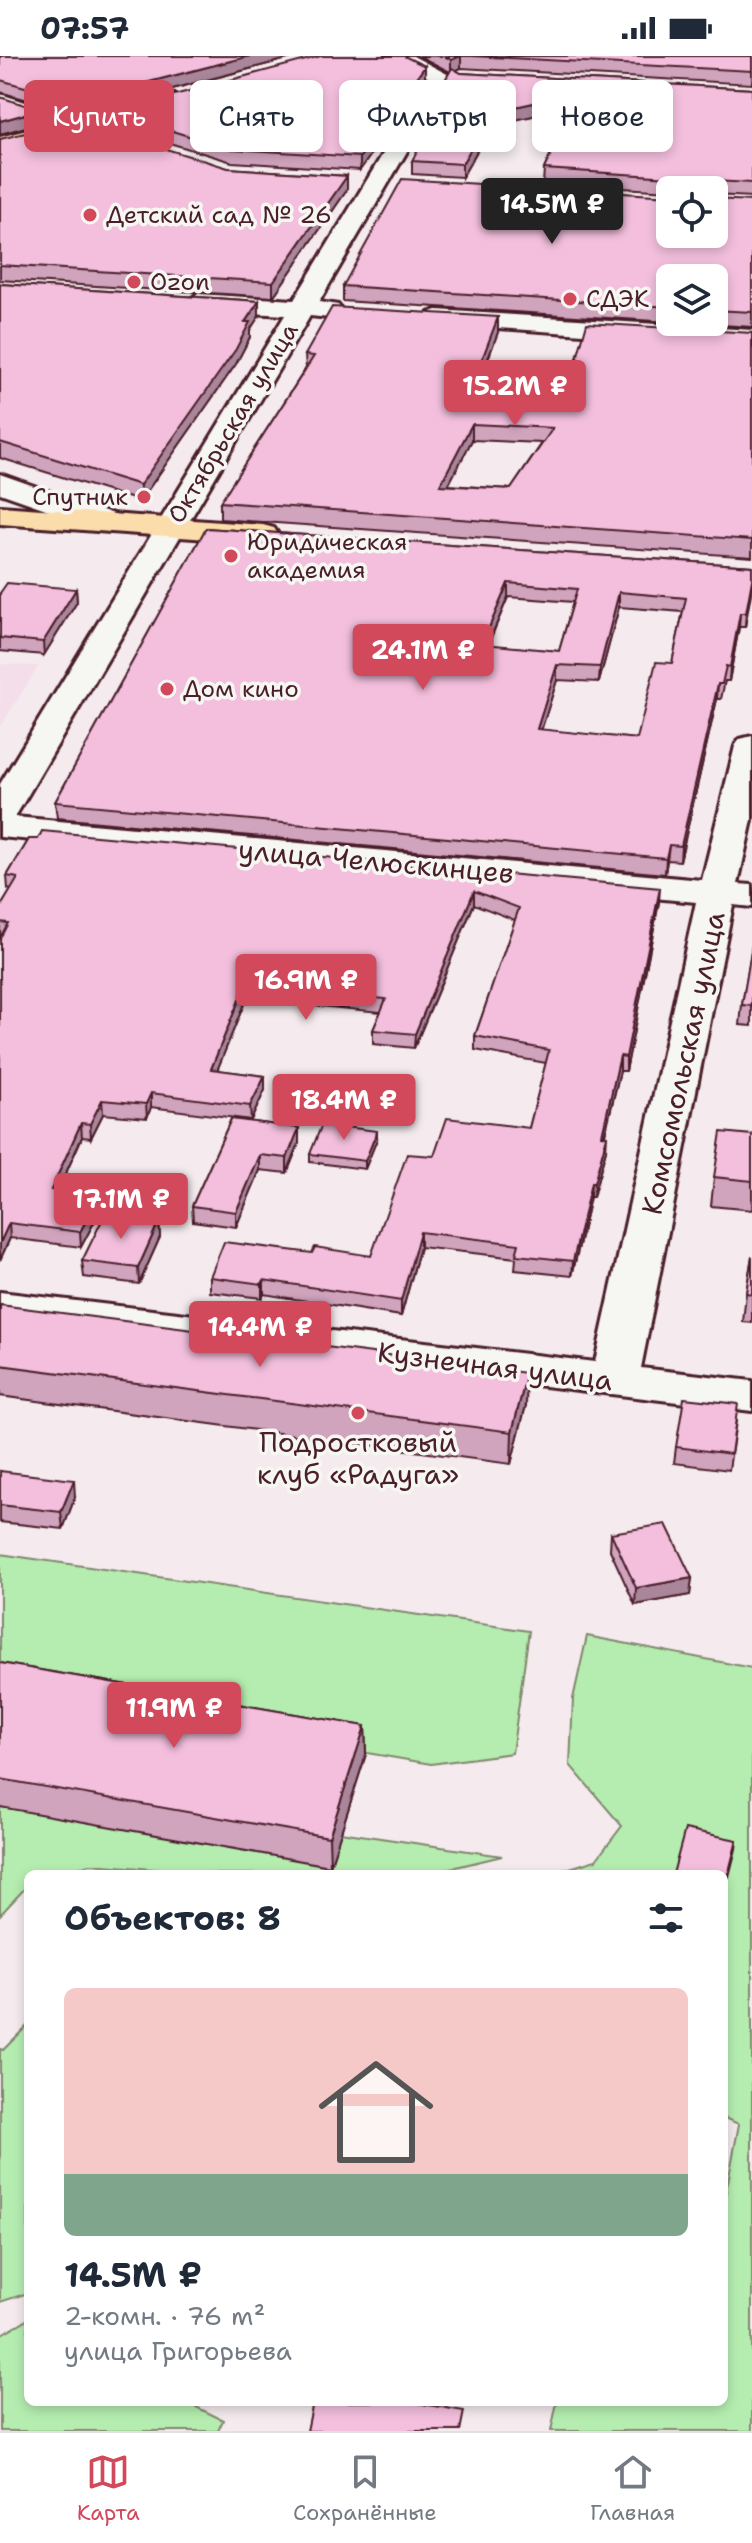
<!DOCTYPE html>
<html lang="ru">
<meta charset="utf-8">
<style>
:root{--surface:#fff;--page:#f6f6f7;--text:#1f2937;--muted:#747a83;--line:#e0e1e3;--accent:#d1495b}
body{margin:0;font-family:"Shantell Sans",sans-serif;background:var(--page);color:var(--text);height:100vh;display:flex;flex-direction:column;font-size:30px;white-space:nowrap}
*{box-sizing:border-box;margin:0}
p{font-size:26px;color:var(--muted)}
.icon{flex:none;width:44px;height:44px;fill:none;stroke:currentColor;stroke-width:2;stroke-linecap:round;stroke-linejoin:round}
.map{position:relative;flex:1;overflow:hidden}
.side{position:absolute;left:24px;top:1814px;width:704px;height:536px;display:flex;flex-direction:column;background:var(--surface);border-radius:12px;box-shadow:0 4px 12px #0003}
.side>*{flex:none}
.top-card{position:absolute;left:24px;top:24px;width:704px;height:72px;display:flex;gap:16px}
.tools{position:absolute;left:656px;top:120px;display:grid;gap:16px}
.tools a{display:grid;place-items:center;width:72px;height:72px;border-radius:12px;background:var(--surface);box-shadow:0 4px 12px #0003;font-size:40px}
.price{position:absolute;translate:-50% -68px;padding:0 18px;border-radius:8px;background:var(--accent);color:#fff;font-size:26px;line-height:52px;filter:drop-shadow(0 2px 4px #0008)}
.price::after{content:'';position:absolute;left:50%;top:48px;width:24px;height:18px;margin-left:-12px;background:inherit;clip-path:polygon(0 0,100% 0,50% 100%)}
.price.selected{background:#222;color:#fff}
ul{padding:0;list-style:none}
li{display:grid;align-content:center;gap:16px;height:424px;padding:0 40px}
li+li{border-top:2px solid var(--line)}
li span{display:grid;place-items:center;height:248px;border-radius:12px;color:#555}
li>.icon{margin-inline-start:auto}
span .icon{width:144px;height:144px;fill:#fffc;stroke-width:1}
li b{font-size:34px}
h2{display:flex;justify-content:space-between;align-items:center;height:96px;padding:0 40px;font-size:34px}
.pill{padding:0 28px;border-radius:12px;background:var(--surface);box-shadow:0 4px 12px #0003;font-size:28px;line-height:72px}
.pill.selected{background:var(--accent);color:#fff}
.status{display:flex;justify-content:space-between;align-items:center;height:56px;padding:0 40px;background:var(--surface);direction:ltr}
.status svg{height:22px;fill:currentColor}
.dock{display:flex;justify-content:space-around;align-items:center;height:112px;border-top:2px solid var(--line);background:var(--surface);font-size:22px;color:var(--muted)}
.dock a{display:grid;justify-items:center;gap:4px}
.dock .selected{color:var(--accent)}
.map>svg:first-child{display:block}
.built{fill:#f4dee9}
.green{fill:#b5edb0;stroke:#80866e;stroke-width:2}
.lines{fill:none;stroke-linecap:round;stroke-linejoin:round}
.minor-casing{stroke:#4a1f2b;stroke-width:6}
.major-casing{stroke:#4a1f2b;stroke-width:6}
.minor{fill:#f6f6f2;fill-rule:evenodd}
.major{fill:#faddab;fill-rule:evenodd}
.wall{fill:#d1a4be;stroke:#4a1f2b;stroke-width:2;fill-rule:evenodd}
.shaded-wall{fill:#aa869b;stroke:#4a1f2b;stroke-width:2}
.building{fill:#f3bfdd;stroke:#4a1f2b;stroke-width:2;fill-rule:evenodd}
.poi-dot{fill:#d1495b;stroke:#f6f6f2;stroke-width:3}
.labels{text-anchor:middle;dominant-baseline:central;stroke-width:7;stroke-linejoin:round;paint-order:stroke}
.far-poi-label{font-size:24px;fill:#4a1f2b;stroke:#f6f6f2;text-anchor:start}
.far-street-label{font-size:24px;fill:#4a1f2b;stroke:#f6f6f2}
.street-label{font-size:28px;fill:#4a1f2b;stroke:#f6f6f2}
.poi-label{font-size:28px;fill:#4a1f2b;stroke:#f6f6f2}
</style>
<div class="status"><b>07:57</b><svg viewBox="0 0 49 12"><path d="M0 12V9h3v3zM5 12V6h3v6zM10 12V3h3v9zM15 12V0h3v12zM26 1h20v11H26zM47 4h2v5h-2z"/></svg></div>
<div class="map">
<svg width="752" height="2375" viewBox="0 0 752 2375">
<rect width="100%" height="100%" fill="#f5ebee"/>
<filter id="ink" filterUnits="userSpaceOnUse"><feTurbulence type="fractalNoise" baseFrequency=".0125" numOctaves="2"/><feDisplacementMap in="SourceGraphic" scale="16" xChannelSelector="R" yChannelSelector="G"/><feConvolveMatrix kernelMatrix="1 2 1 2 8 2 1 2 1" color-interpolation-filters="sRGB"/></filter>
<g filter="url(#ink)">
<path class="built" d="M0,608L39,610L0,671Z"/>
<g class="green">
<path d="M0,1498L529,1575L512,1697L431,1708L0,1634Z"/>
<path d="M587,1580L752,1612V2375H551L557,2346H724V2147L739,2068L724,2062V1818H550L596,1804L622,1770L570,1709L573,1643Z"/>
<path d="M0,1751L340,1776L502,1800L427,1818H214L90,1808L60,1818H28V1829L0,1859Z"/>
<path d="M28,1969V2237L0,2246V1993L3,1994Z"/>
<path d="M28,2263V2346H186L223,2364L218,2375H0V2279Z"/>
</g>
<g class="lines">
<g class="minor-casing">
<g id="minor">
<path d="M386,0H413L451,20L319,246L338,249L342,254L329,262L310,260L15,761L702,824L735,690L740,683L752,680V764L738,828L752,829V851L733,849L641,1312L752,1325V1355L0,1264V1236L595,1306L696,846L0,781V728L285,259L198,254L185,246L198,238L294,244L429,22Z"/>
<path d="M0,38L127,78L130,83L119,90L0,51Z"/>
<path d="M437,254L752,274V290L428,267L424,262L428,257Z"/>
<path d="M0,418L122,461L127,467L122,473L112,476L0,437Z"/>
</g>
</g>
<g class="major-casing">
<g id="major">
<path d="M168,37L175,39L179,43L175,47L0,95V81Z"/>
<path d="M0,450L263,469L274,472L278,478L274,484L263,487L0,468Z"/>
</g>
</g>
<use href="#minor" class="minor"/>
<use href="#major" class="major"/>
</g>
<g class="wall">
<path d="M0,0H299L76,58L0,36Z"/>
<path d="M419,0H752V28L461,12L456,14L461,17L752,33V141L714,139V134L670,135L543,127L544,113L572,51L492,69L462,121L412,118V105L436,60L433,58V45L450,16Z"/>
<path d="M425,23L360,114L232,106L110,69V56Z"/>
<path d="M0,83L228,112L347,120V134L273,241L0,224Z"/>
<path d="M752,145V271L675,266H714V222H670V266L343,245V230Z"/>
<path d="M0,228L259,245V260L250,274V281L236,308L140,445L0,402Z"/>
<path d="M498,276L487,306L574,313L752,277V501L220,463V446L306,312L305,299ZM472,384L542,387L511,433L448,429Z"/>
<path d="M206,472L752,510L745,571H739L729,625H725L721,643H717L680,805L667,804L665,818L57,762L55,746ZM508,541L573,546L559,595L488,589ZM619,551L683,556L672,607L637,683L541,674L557,624L599,626Z"/>
<path d="M76,533L77,546L44,599L0,595V537Z"/>
<path d="M29,783L659,846L626,1015H620L605,1079L606,1094L593,1141H590L572,1220L515,1214L516,1202L420,1191L401,1260L264,1238L262,1242L210,1236V1221L312,1197L371,1200L434,1100L529,1072L546,1007L475,994V980L515,864L474,848L414,992L373,988V974L381,956L246,943L217,1014L265,1020V1034L251,1064L151,1051L147,1062L103,1058L91,1082L82,1081L58,1135L99,1140L100,1155L81,1191L10,1182L0,1204V882L1,880H0V852L11,834L8,833L7,820Z"/>
<path d="M752,889V970L740,969L742,949Z"/>
<path d="M231,1063L299,1072V1087L287,1117L260,1114L236,1171L193,1165L192,1150Z"/>
<path d="M752,1079V1154L711,1150L714,1121Z"/>
<path d="M377,1083L365,1113L310,1106V1098Z"/>
<path d="M159,1165L160,1181L139,1228L84,1221L82,1205Z"/>
<path d="M752,1200V1267L743,1266L746,1237Z"/>
<path d="M0,1249L526,1349L511,1408L0,1340Z"/>
<path d="M736,1365L729,1414L674,1407L676,1391Z"/>
<path d="M0,1415L75,1441L63,1473L0,1466Z"/>
<path d="M611,1477L692,1522L690,1539L635,1549L610,1494Z"/>
<path d="M0,1607L365,1670L366,1698L330,1810L0,1751Z"/>
</g>
<g class="shaded-wall">
<path d="M250,0H299L76,58L75,45Z"/>
<path d="M461,0V12L451,17V4Z"/>
<path d="M425,10V23L360,114V101Z"/>
<path d="M579,37L578,50L492,69L462,121V108L492,56Z"/>
<path d="M40,54L41,67L0,78V65Z"/>
<path d="M347,120V134L273,241V226Z"/>
<path d="M259,245V260L250,274V281L236,308L140,445V429Z"/>
<path d="M498,261V276L481,321V306Z"/>
<path d="M472,368V384L440,445V429Z"/>
<path d="M752,524V532L745,571L746,557Z"/>
<path d="M508,527V541L482,602V588Z"/>
<path d="M76,533L77,546L44,599L43,586Z"/>
<path d="M619,536V551L599,626L600,611Z"/>
<path d="M740,557L739,571L729,625L730,611Z"/>
<path d="M557,609V624L537,688V673Z"/>
<path d="M718,628L717,643L680,805L681,790Z"/>
<path d="M669,789L667,804L665,818L666,802Z"/>
<path d="M660,832L659,846L626,1015V1001Z"/>
<path d="M474,835V848L414,992L415,978Z"/>
<path d="M245,929L246,943L212,1027L211,1013Z"/>
<path d="M620,1000V1015L601,1093L602,1079Z"/>
<path d="M265,1020V1034L251,1064L250,1050Z"/>
<path d="M151,1037V1051L147,1062L146,1048Z"/>
<path d="M102,1044L103,1058L91,1082L90,1068Z"/>
<path d="M81,1067L82,1081L52,1148L51,1134Z"/>
<path d="M299,1072V1087L287,1117V1102Z"/>
<path d="M377,1075V1083L365,1113V1105Z"/>
<path d="M607,1080L606,1094L593,1141L594,1127Z"/>
<path d="M260,1099V1114L236,1171V1156Z"/>
<path d="M591,1127L590,1141L572,1220L573,1205Z"/>
<path d="M99,1140L100,1155L81,1191L80,1176Z"/>
<path d="M159,1165L160,1181L139,1228L138,1212Z"/>
<path d="M9,1167L10,1182L0,1204V1187Z"/>
<path d="M420,1176V1191L401,1260V1245Z"/>
<path d="M264,1224V1238L262,1242V1228Z"/>
<path d="M527,1317L526,1349L511,1408L512,1376Z"/>
<path d="M74,1424L75,1441L63,1473L61,1456Z"/>
<path d="M692,1522L690,1539L635,1549L636,1532Z"/>
<path d="M365,1670L366,1698L330,1810L329,1781Z"/>
<path d="M737,1784L736,1793L724,1840L725,1831Z"/>
</g>
<g class="building">
<path d="M0,0H250L75,45L0,24Z"/>
<path d="M321,0H404L425,10L360,101L231,93L110,56Z"/>
<path d="M444,0H460L451,4Z"/>
<path d="M472,0H752V15Z"/>
<path d="M452,12L461,17L752,33V127L713,125V134H672L671,121L544,113L579,37L492,56L462,108L412,105L442,51L433,45Z"/>
<path d="M0,41L40,54L0,65Z"/>
<path d="M75,65L228,112L347,120L273,226L0,209V83Z"/>
<path d="M402,123L670,140V178H714V143L752,145V256L714,254V222H670V251L343,230Z"/>
<path d="M0,228L259,245L245,266H250L236,293L140,429L0,386Z"/>
<path d="M332,251L498,261L481,306L574,313L587,267L752,277V484L220,446L314,300L305,299ZM472,368L553,372L511,433L440,429Z"/>
<path d="M206,472L752,510V524L746,557H740L730,611L726,610L722,628H718L681,790L669,789L666,802L55,746ZM508,527L577,533L559,595L482,588ZM619,536L686,542L672,607L656,606L637,683L537,673L557,609L600,611Z"/>
<path d="M7,527L76,533L43,586L0,582V537Z"/>
<path d="M42,775L660,832L626,1001L620,1000L602,1079L607,1080L594,1127H591L573,1205L516,1199L519,1188L420,1176L401,1245L264,1224L262,1228L210,1221L224,1186L312,1197L315,1191L371,1200L407,1098L434,1100L447,1062L529,1072L549,994L475,980L519,852L474,835L415,978L373,974L386,943L245,929L211,1013L265,1020L250,1050L151,1037L146,1048L102,1044L90,1068L81,1067L51,1134L99,1140L80,1176L9,1167L0,1187V882L8,867L0,866V852L18,822L7,820L29,783H38Z"/>
<path d="M752,889V950L742,949Z"/>
<path d="M231,1063L299,1072L287,1102L260,1099L236,1156L192,1150Z"/>
<path d="M322,1068L377,1075L365,1105L310,1098Z"/>
<path d="M721,1076L752,1079V1125L714,1121Z"/>
<path d="M105,1158L159,1165L138,1212L82,1205Z"/>
<path d="M752,1200V1238L746,1237Z"/>
<path d="M0,1249L527,1317L512,1376L0,1309Z"/>
<path d="M684,1342L738,1348L731,1398L676,1391Z"/>
<path d="M0,1415L74,1424L61,1456L0,1449Z"/>
<path d="M666,1468L692,1522L636,1532L611,1477Z"/>
<path d="M0,1607L365,1670L329,1781L0,1723Z"/>
<path d="M685,1773L737,1784L725,1831L724,1830V1818H673Z"/>
<path d="M313,2346H411L464,2355L460,2375H307Z"/>
</g>
</g>
<g class="poi-dot">
<circle cx="90" cy="159" r="8"/>
<circle cx="134" cy="226" r="8"/>
<circle cx="570" cy="243" r="8"/>
<circle cx="144" cy="441" r="8"/>
<circle cx="231" cy="500" r="8"/>
<circle cx="167" cy="633" r="8"/>
<circle cx="358" cy="1357" r="8"/>
</g>
<g class="labels">
<g class="far-poi-label">
<text x="106" y="159">Детский сад № 26</text>
<text x="150" y="226">Ozon</text>
<text x="586" y="243">СДЭК</text>
<text x="128" y="441" text-anchor="end">Спутник</text>
<text x="247" y="486">Юридическая<tspan x="247" dy="28">академия</tspan></text>
<text x="183" y="633">Дом кино</text>
</g>
<g class="far-street-label">
<text transform="translate(233 367) rotate(-59)">Октябрьская улица</text>
</g>
<g class="street-label">
<text transform="translate(376 805) rotate(5)">улица Челюскинцев</text>
<text transform="translate(683 1007) rotate(-78)">Комсомольская улица</text>
<text transform="translate(495 1310) rotate(7)">Кузнечная улица</text>
</g>
<g class="poi-label">
<text x="358" y="1386">Подростковый<tspan x="358" dy="32">клуб «Радуга»</tspan></text>
</g>
</g>
</svg>
<div class="tools">
<a><svg class="icon" aria-label="locate" viewBox="0 0 24 24"><circle cx="12" cy="12" r="6"/><path d="M12 2v4M12 18v4M2 12h4M18 12h4"/></svg></a>
<a><svg class="icon" aria-label="layers" viewBox="0 0 24 24"><path d="M12 4l9 5-9 5-9-5zM3 14l9 5 9-5"/></svg></a>
</div>
<b class="price selected" style="left:552px;top:190px">14.5M ₽</b>
<b class="price" style="left:515px;top:372px">15.2M ₽</b>
<b class="price" style="left:423px;top:636px">24.1M ₽</b>
<b class="price" style="left:306px;top:966px">16.9M ₽</b>
<b class="price" style="left:344px;top:1086px">18.4M ₽</b>
<b class="price" style="left:121px;top:1185px">17.1M ₽</b>
<b class="price" style="left:260px;top:1313px">14.4M ₽</b>
<b class="price" style="left:174px;top:1694px">11.9M ₽</b>
<div class="top-card">
<a class="pill selected">Купить</a>
<a class="pill">Снять</a>
<a class="pill">Фильтры</a>
<a class="pill">Новое</a>
</div>
<section class="side">
<h2>Объектов: 8<svg class="icon" aria-label="filters" viewBox="0 0 24 24"><path d="M4 7h16M4 17h16"/><circle cx="9" cy="7" r="2"/><circle cx="15" cy="17" r="2"/></svg></h2>
<ul>
<li><span style="background:linear-gradient(#f6c9c9 75%,#7fa58c 0)"><svg class="icon" aria-label="home" viewBox="0 0 24 24"><path d="M3 11l9-7 9 7M6 9v11h12V9"/></svg></span><div><b>14.5M ₽</b><p>2-комн. · 76 m²</p><p>улица Григорьева</p></div></li>
</ul>
</section>
</div>
<nav class="dock">
<a class="selected"><svg class="icon" aria-label="map" viewBox="0 0 24 24"><path d="M3 6l6-2 6 2 6-2v14l-6 2-6-2-6 2zM9 4v14M15 6v14"/></svg>Карта</a>
<a><svg class="icon" aria-label="saved" viewBox="0 0 24 24"><path d="M7 4h10v16l-5-4-5 4z"/></svg>Сохранённые</a>
<a><svg class="icon" aria-label="home" viewBox="0 0 24 24"><path d="M3 11l9-7 9 7M6 9v11h12V9"/></svg>Главная</a>
</nav>
